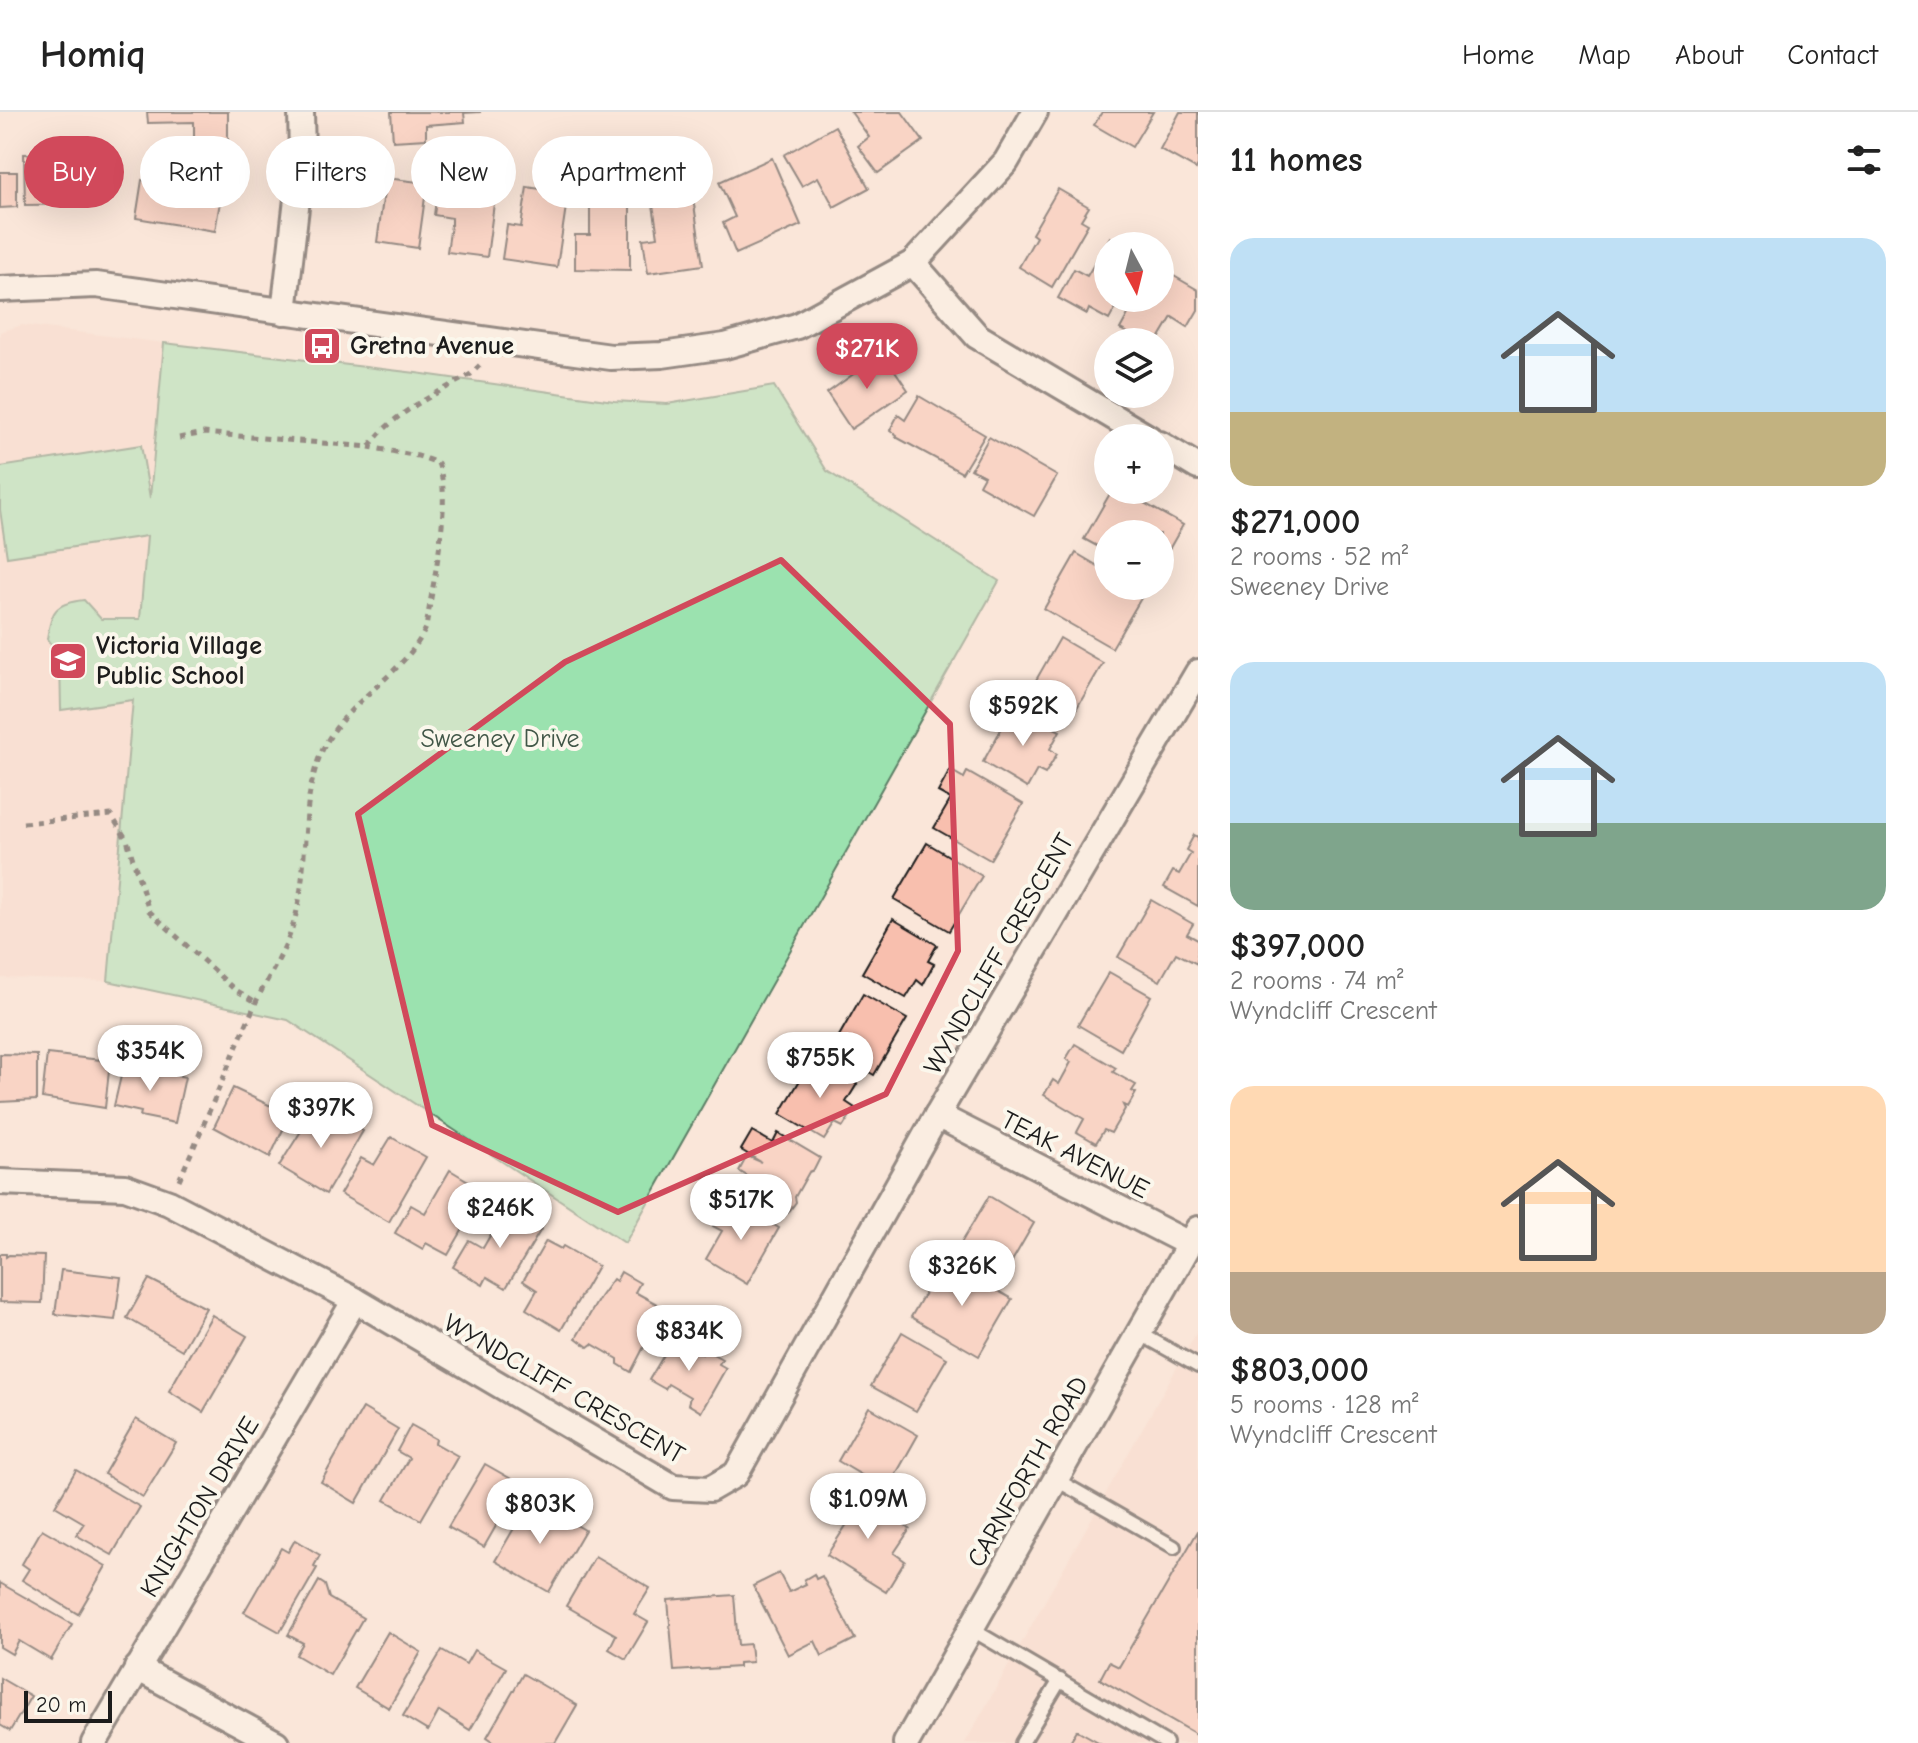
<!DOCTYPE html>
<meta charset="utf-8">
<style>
:root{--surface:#fff;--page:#f2f2f2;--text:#222;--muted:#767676;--line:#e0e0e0;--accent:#d1495b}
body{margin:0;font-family:"Comic Neue",sans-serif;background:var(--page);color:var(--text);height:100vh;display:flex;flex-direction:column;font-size:30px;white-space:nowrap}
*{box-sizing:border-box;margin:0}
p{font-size:26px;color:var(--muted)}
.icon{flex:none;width:44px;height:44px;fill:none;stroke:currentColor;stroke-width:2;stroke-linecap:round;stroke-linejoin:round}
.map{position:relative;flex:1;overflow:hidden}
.panel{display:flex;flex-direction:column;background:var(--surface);width:720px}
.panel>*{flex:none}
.top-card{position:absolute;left:24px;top:24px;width:760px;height:72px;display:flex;gap:16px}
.needle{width:52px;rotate:173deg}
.controls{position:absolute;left:1094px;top:120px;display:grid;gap:16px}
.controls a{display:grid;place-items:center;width:80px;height:80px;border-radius:50%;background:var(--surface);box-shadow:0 8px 32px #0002;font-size:40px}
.scale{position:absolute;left:24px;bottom:20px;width:88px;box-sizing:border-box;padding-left:8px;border:4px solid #1c1c1c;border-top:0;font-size:22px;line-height:28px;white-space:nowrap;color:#1c1c1c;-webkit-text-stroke:6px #fbf7ec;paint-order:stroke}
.price{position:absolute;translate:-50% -68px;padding:0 18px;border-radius:28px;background:#fff;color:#222;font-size:26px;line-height:52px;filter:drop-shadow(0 2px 4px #0008)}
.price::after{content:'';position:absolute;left:50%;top:48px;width:24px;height:18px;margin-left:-12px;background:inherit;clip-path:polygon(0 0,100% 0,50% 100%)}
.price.current{background:var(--accent);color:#fff}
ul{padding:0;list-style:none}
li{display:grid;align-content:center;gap:16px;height:424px;padding:0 32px}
li span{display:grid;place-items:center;height:248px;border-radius:24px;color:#555}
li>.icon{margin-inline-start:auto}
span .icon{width:144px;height:144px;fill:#fffc;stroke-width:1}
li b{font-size:34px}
h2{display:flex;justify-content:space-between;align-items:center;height:96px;padding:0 32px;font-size:34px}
.chip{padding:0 28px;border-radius:36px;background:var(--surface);box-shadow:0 8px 32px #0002;font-size:28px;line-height:72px}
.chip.current{background:var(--accent);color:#fff}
header{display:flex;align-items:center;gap:48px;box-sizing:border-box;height:112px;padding:0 40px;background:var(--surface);border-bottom:2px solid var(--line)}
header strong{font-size:38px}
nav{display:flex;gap:44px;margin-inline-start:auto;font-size:28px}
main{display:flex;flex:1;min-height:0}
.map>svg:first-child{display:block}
.built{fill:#f9dacc}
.green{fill:#9be2af;stroke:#5c7f66;stroke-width:2}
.building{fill:#f8bfae;stroke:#1c1c1c;stroke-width:2}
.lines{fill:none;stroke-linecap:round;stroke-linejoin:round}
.lane-casing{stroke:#1c1c1c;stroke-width:18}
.street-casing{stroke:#1c1c1c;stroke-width:30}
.path{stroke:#1c1c1c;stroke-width:5;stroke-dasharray:6 6;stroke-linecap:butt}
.lane{stroke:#fbf7ec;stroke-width:12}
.street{stroke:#fbf7ec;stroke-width:24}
.marked{fill:none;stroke:#d1495b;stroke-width:6;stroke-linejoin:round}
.labels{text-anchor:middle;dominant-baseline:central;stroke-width:8;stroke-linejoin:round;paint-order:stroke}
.poi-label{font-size:26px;font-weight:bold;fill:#1c1c1c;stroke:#fbf7ec;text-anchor:start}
.park-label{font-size:26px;fill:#425748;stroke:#fbf7ec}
.street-label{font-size:26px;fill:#1c1c1c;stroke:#fbf7ec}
</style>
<header>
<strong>Homiq</strong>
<nav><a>Home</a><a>Map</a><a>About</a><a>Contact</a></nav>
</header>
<main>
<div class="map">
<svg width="1198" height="1631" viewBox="0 0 1198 1631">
<rect width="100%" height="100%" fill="#fae6d9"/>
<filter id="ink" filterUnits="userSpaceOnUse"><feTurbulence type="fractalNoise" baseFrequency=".0125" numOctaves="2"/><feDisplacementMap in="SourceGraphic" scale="16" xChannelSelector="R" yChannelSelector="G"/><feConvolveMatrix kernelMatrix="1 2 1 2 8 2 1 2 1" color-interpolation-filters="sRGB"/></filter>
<g filter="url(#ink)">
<g class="built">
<path d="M22,213L164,231L108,869L0,866V220Z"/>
<path d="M1198,1218V1631H965Z"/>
</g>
<path class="green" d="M164,231L416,261L614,289L667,292L774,274L827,359L999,469L625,1131L288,908L108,869L133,588L61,598L60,545L47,527C51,499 55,491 84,488L101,507H140L147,424L7,445L0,398V355L141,333L150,386Z"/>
<g class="building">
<path d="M147,0H228V38H194V10L148,11Z"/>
<path d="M391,0H481L464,1L465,10L426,13V27L393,29Z"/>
<path d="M851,0H902L923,29L878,61L858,34L869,25Z"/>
<path d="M1102,0H1153L1132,35L1094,13Z"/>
<path d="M1180,0H1198V53L1196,57L1160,37Z"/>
<path d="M835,14L869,76L834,95L818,65L802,74L784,43Z"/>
<path d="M95,40L96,92L25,93L24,42Z"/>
<path d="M772,46L801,113L736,142L723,111L735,105L719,70Z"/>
<path d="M193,49L226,55L215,119L136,106L142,68L189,76Z"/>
<path d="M0,60H17V95L0,96Z"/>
<path d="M386,66L427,71L418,136L377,130Z"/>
<path d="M439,67L496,76L487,145L447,140L452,106L434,103Z"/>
<path d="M527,75L568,81L557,155L502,147L507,113L521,115Z"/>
<path d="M1058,77L1089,95L1081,108L1088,112L1052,175L1019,155L1036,125L1032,122Z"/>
<path d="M692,79L703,153L648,161L643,127L658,125L652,86Z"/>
<path d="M590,84H630V158L575,157V123H590Z"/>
<path d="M1110,125L1126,134H1108V186H1121L1109,208L1089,197L1087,202L1058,186L1074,157L1087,164Z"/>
<path d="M1160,156L1198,178V198L1188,215L1172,205L1157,230H1144L1120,217L1137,186H1160Z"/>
<path d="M883,241L908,278L851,317L827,281Z"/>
<path d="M919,284L985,323L962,361L896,325L897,323L890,318L898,303L905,308Z"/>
<path d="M989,325L1057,364L1034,404L979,373L984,364L971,357Z"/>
<path d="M1112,378H1121L1183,413L1160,453V422H1108V440L1084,427Z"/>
<path d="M1076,441L1108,460V474H1132L1144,481L1112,536L1044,497Z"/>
<path d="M1060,526L1103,551L1071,606L1028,582Z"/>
<path d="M1014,594L1060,619L1050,637L1057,642L1045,662L1037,658L1027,676L983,650Z"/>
<path d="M950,658L964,666L967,660L1023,692L990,748L934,716L951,687L938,680Z"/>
<path d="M1194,723L1198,725V794L1164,775L1173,759L1179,762L1191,741L1186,738Z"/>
<path d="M927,731L982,764L949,819L894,787Z"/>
<path d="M1151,788L1193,812L1187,822L1198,828L1197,852L1176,841L1160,869L1118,845Z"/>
<path d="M893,807L937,833L928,849L934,852L923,873L917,868L906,886L862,861Z"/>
<path d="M1109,860L1151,884L1121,938L1078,913Z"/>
<path d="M863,882L907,907L874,963L831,938Z"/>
<path d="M1075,932L1116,956L1113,960L1136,973L1132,979L1136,981L1128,995L1123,993L1125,997L1111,1021L1104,1018L1096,1031L1077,1020L1084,1007L1044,983L1053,968L1059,972L1071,950L1066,947Z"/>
<path d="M0,942L37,943V988L0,990Z"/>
<path d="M47,942L110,949L105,996L42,986Z"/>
<path d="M813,946L857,972L846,990L855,996L843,1015L835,1011L824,1028L780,1002Z"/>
<path d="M124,951L185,965L175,1011L140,1004L141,1000L114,994Z"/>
<path d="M233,976L290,1003L270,1045L214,1015Z"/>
<path d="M315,997L325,1003L328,998L363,1019L326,1082L279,1054Z"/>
<path d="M752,1019L773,1031L778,1021L820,1046L814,1058L809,1060L795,1085L796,1090L788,1101L746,1077L752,1067L739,1059L747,1044L761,1050L741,1038Z"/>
<path d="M391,1025L426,1045L389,1110L340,1082L361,1046L374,1053Z"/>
<path d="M450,1058L485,1079L448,1143L426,1131L423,1137L395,1121L411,1093L425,1101Z"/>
<path d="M989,1084L1034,1111L1004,1163L958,1136Z"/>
<path d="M738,1092L779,1116L747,1172L706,1147L722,1119L713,1114L722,1098L732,1103Z"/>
<path d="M507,1094L543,1114L506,1176L487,1165L483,1173L453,1155L469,1128L483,1136Z"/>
<path d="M546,1129L561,1137L563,1134L598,1154L561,1218L526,1197L537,1178L523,1169Z"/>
<path d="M0,1142H6V1145L9,1143L44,1144L42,1191L0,1190Z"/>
<path d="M944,1148L1012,1187L979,1244L911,1205Z"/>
<path d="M61,1158L121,1165L115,1208L55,1202Z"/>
<path d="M621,1160L640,1171L635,1180L664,1196L631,1260L618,1252V1247L592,1232L588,1235L576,1226L600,1185L613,1167L616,1169Z"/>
<path d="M149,1167L206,1196L182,1238L127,1206Z"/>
<path d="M212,1203L247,1224L203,1300L169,1279Z"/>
<path d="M902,1220L947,1246L916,1299L871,1274Z"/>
<path d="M674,1226L702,1242L704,1237L722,1247L719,1252L726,1256L701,1300L688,1292L690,1285L668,1272L665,1277L649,1268Z"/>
<path d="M869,1295L918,1323L887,1378L838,1349Z"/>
<path d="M363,1296L398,1317L356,1391L321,1370Z"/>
<path d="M136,1307L176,1331L143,1385L104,1362Z"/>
<path d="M411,1313L436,1327L435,1331L458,1344L421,1408L385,1388L409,1346L397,1339Z"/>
<path d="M485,1352L520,1372L484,1435L448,1415Z"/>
<path d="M76,1358L140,1395L112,1443L76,1423L84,1411L55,1394Z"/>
<path d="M846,1376L910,1417L894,1441L905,1449L886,1480L827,1443L847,1412L830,1401Z"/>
<path d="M531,1387L585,1418L549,1480L495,1449Z"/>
<path d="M42,1417L106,1454L78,1502L22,1468L29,1457L22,1452Z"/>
<path d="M1198,1419V1623L1100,1567L1109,1550L1119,1555Z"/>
<path d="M295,1428L320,1443L314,1454L317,1456L280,1520L244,1500L281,1436L288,1440Z"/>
<path d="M595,1444L650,1476L634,1502L648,1510L626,1547L609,1537L616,1523L566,1494Z"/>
<path d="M779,1461L789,1480L806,1472L804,1468L814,1462L816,1467L822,1464L855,1527L822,1544L815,1529L788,1543L753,1474Z"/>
<path d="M319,1469L325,1473L329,1486L363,1506L330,1563L296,1543L303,1531L288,1523Z"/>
<path d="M0,1471L72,1512L51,1548L19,1529L12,1542L0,1535Z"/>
<path d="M734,1483L738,1533L750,1532L752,1550L739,1551V1555L674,1559L668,1488Z"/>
<path d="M388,1520L421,1540L389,1596L355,1576Z"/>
<path d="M442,1538L466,1552L474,1538L506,1556L470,1618L439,1599L428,1619L403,1604Z"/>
<path d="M523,1562L577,1593L555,1631H496L487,1625Z"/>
<path d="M0,1566L31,1584L10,1619L0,1613Z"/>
<path d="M1077,1618L1100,1631H1069Z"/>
</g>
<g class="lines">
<g class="lane-casing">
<g id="lane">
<path d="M1139,1221L1198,1254"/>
<path d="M1055,1367L1174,1435"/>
<path d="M971,1517L1166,1631"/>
<path d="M1022,1631L1060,1568"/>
</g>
</g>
<g class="street-casing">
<g id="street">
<path d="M913,151L977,224L1149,326"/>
<path d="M0,177L96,173L611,245L662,243L725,234L797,214L913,151L1006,50L1035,0"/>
<path d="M284,200L302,43L301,0"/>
<path d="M1160,332L1198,355"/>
<path d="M937,1003L1189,1132"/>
<path d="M0,1070L125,1075L169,1091L355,1188L673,1375L710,1377L736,1362L937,1003L1198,560"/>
<path d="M137,1556L276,1631"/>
<path d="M94,1631L355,1188"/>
<path d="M906,1631L1198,1117"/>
</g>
</g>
<g class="path">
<path d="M179,326L204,321L369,335C393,300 435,283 471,262L480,253"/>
<path d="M23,711L111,703L127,728L149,799L234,877L256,890"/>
<path d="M179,1068C206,1009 230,949 256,890C267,866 283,844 291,819C311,764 298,702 319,646C341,589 402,567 426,516C432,473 453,389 438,351L418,344L369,335"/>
</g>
<use href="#lane" class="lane"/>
<use href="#street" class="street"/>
</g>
</g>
<path d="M0 0H1198V1631H0ZM781,448L950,612L958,839L886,982L618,1100L432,1013L358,702L565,550Z" fill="#fae6d9" fill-opacity=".55" fill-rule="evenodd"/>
<path class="marked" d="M781,448L950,612L958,839L886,982L618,1100L432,1013L358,702L565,550Z"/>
<defs>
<g id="bus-square" transform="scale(2)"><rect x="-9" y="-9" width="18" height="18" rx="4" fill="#d1495b" stroke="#fbf7ec"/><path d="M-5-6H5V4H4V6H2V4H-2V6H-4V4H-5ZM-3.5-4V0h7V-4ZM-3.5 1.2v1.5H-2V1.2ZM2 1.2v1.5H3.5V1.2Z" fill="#fff"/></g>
<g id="school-square" transform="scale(2)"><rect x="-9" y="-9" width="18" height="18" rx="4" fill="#d1495b" stroke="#fbf7ec"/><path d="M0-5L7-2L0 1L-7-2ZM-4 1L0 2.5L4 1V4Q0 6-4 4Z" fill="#fff"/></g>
</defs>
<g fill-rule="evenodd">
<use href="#bus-square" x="322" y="234"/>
<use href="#school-square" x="68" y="549"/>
</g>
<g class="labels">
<g class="poi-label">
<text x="350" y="234">Gretna Avenue</text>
<text x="96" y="534">Victoria Village<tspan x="96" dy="30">Public School</tspan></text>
</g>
<g class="park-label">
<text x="500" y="627">Sweeney Drive</text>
</g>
<g class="street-label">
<text transform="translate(999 842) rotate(-60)">WYNDCLIFF CRESCENT</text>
<text transform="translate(1075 1043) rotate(27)">TEAK AVENUE</text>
<text transform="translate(564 1277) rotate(30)">WYNDCLIFF CRESCENT</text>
<text transform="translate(1028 1360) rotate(-60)">CARNFORTH ROAD</text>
<text transform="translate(200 1395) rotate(-59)">KNIGHTON DRIVE</text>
</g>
</g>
</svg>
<div class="controls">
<a><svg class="needle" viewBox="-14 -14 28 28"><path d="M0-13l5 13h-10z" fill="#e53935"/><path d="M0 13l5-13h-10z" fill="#767676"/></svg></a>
<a><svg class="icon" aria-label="layers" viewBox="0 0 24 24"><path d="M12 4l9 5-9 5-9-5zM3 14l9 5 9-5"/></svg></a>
<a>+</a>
<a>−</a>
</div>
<div class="scale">20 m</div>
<b class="price current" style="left:867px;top:279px">$271K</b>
<b class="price" style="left:1023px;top:636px">$592K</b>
<b class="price" style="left:150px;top:981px">$354K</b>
<b class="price" style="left:820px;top:988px">$755K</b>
<b class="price" style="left:321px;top:1038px">$397K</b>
<b class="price" style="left:741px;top:1130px">$517K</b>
<b class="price" style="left:500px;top:1138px">$246K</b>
<b class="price" style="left:962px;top:1196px">$326K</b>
<b class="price" style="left:689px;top:1261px">$834K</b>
<b class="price" style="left:868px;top:1429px">$1.09M</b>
<b class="price" style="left:540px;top:1434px">$803K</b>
<div class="top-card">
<a class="chip current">Buy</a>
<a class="chip">Rent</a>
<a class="chip">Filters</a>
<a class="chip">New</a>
<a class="chip">Apartment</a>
</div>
</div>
<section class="panel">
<h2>11 homes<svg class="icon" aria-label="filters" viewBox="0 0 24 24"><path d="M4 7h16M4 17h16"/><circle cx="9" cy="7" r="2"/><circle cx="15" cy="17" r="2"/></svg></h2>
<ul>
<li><span style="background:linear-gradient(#bfe0f5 70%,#c2b280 0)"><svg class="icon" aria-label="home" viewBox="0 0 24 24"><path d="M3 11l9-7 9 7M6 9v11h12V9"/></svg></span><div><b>$271,000</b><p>2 rooms · 52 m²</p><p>Sweeney Drive</p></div></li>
<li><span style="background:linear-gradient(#bfe0f5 65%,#7fa58c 0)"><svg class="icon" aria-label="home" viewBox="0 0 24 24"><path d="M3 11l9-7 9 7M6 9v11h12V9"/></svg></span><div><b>$397,000</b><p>2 rooms · 74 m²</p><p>Wyndcliff Crescent</p></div></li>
<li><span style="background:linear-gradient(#ffd9b3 75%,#b9a48a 0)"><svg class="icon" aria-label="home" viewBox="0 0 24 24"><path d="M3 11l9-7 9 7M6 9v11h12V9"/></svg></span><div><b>$803,000</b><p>5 rooms · 128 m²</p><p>Wyndcliff Crescent</p></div></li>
</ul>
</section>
</main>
